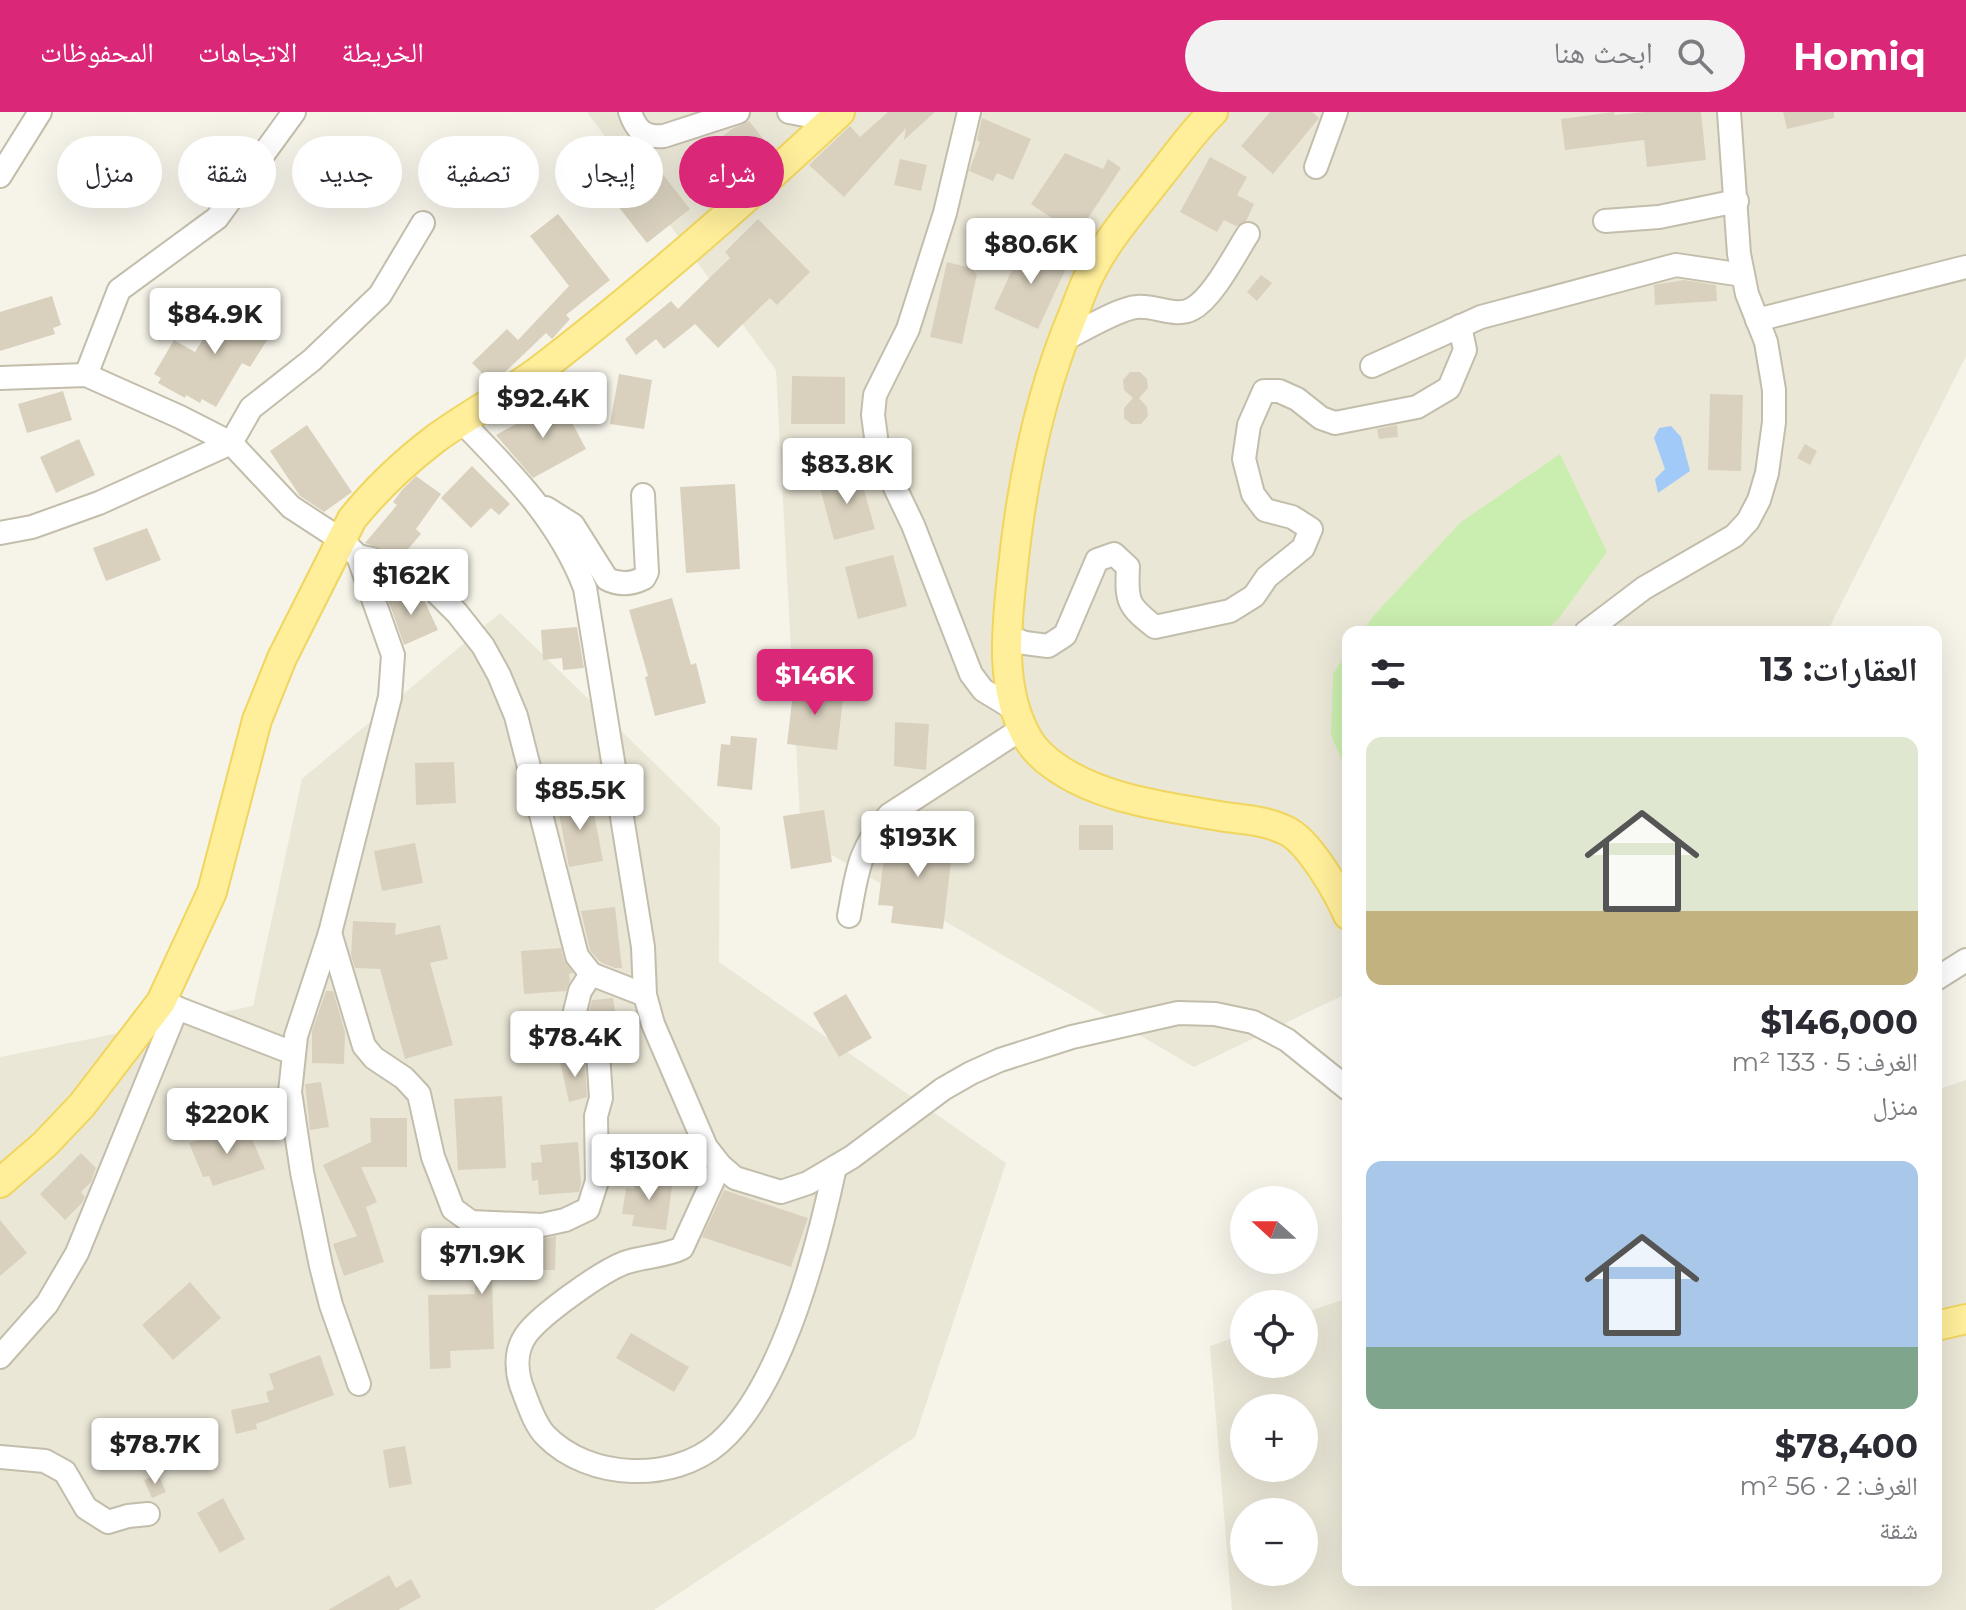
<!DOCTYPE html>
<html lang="ar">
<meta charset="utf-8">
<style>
:root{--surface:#fff;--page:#f2f2f3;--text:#2b2b33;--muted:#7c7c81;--accent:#db2777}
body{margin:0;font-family:Montserrat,"Noto Naskh Arabic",sans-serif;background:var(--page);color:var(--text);direction:rtl;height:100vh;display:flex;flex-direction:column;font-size:30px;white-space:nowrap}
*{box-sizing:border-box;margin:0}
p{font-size:26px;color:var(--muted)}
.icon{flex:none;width:44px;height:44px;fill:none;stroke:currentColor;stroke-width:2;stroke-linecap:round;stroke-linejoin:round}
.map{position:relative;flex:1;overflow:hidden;direction:ltr}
.sheet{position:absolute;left:1342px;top:514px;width:600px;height:960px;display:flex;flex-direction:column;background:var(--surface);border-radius:16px;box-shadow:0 8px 32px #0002;direction:rtl}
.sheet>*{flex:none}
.banner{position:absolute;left:24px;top:24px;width:760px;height:72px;direction:rtl;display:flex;gap:16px}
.needle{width:52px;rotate:291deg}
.tools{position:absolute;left:1230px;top:1074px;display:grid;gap:16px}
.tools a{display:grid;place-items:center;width:88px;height:88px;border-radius:50%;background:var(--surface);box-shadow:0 8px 32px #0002;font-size:40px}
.price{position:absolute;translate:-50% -68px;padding:0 18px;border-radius:8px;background:#fff;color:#222;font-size:26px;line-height:52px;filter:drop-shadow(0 2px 4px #0008)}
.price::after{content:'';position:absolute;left:50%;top:48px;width:24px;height:18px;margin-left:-12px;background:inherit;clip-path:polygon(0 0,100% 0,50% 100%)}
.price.current{background:var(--accent);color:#fff}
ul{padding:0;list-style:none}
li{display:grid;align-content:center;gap:16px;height:424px;padding:0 24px}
li span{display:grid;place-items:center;height:248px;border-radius:16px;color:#555}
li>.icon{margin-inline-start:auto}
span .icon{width:144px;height:144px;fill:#fffc;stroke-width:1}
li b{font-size:34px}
h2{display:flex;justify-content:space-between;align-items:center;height:96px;padding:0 24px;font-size:34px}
.chip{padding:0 28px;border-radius:36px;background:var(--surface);box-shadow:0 8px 32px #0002;font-size:28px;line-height:72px}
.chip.current{background:var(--accent);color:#fff}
header{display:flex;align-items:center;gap:48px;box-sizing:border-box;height:112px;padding:0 40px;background:var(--accent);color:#fff}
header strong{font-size:38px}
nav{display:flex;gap:44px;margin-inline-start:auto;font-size:28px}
.search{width:560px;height:72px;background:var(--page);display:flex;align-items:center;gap:20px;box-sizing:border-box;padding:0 28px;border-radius:44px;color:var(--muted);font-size:30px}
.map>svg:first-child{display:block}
.residential{fill:#ebe7d7;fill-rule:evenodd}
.green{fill:#caeeaf}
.water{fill:#a1caf8}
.building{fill:#d9d1be}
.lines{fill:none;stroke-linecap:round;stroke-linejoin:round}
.minor-casing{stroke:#c3bdab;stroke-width:26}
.major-casing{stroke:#f0d55e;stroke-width:32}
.minor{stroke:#fff;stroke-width:22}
.major{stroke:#ffee9a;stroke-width:28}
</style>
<header>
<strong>Homiq</strong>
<div class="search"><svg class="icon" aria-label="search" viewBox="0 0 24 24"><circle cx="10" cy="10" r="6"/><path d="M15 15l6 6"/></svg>ابحث هنا</div>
<nav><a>الخريطة</a><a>الاتجاهات</a><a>المحفوظات</a></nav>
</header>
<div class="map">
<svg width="1966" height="1498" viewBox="0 0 1966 1498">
<rect width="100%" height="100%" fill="#f6f4e9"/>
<g class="residential">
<path d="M587,0H1966V244L1827,520H1348V881L1194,955L801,725L776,258Z"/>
<path d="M500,501L720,715L719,850L1006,1051L915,1325L654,1498H0V945L253,894L302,667Z"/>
<path d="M1966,968V1498H1232L1210,1234L1244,1222V1252H1304V1201L1348,1186V1468H1936V978ZM1244,1296H1304V1356H1244ZM1244,1400H1304V1460H1244Z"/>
</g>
<g class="green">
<path d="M1560,342L1607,440L1559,506L1544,520H1362L1375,502L1461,410Z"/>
<path d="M1348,540V663L1331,623L1333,562Z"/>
</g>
<path class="water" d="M1671,314L1681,325L1690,359L1658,381L1655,367L1665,357L1654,326L1659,316Z"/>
<g class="building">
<path d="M888,0H935L904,28L906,16L844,85L809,53L850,14L860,25Z"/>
<path d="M1270,0H1312L1319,6L1273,62L1241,34Z"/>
<path d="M1614,0L1615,3L1645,0H1701L1706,48L1647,55L1644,28L1565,38L1561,7Z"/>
<path d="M1783,0H1834V6L1787,17Z"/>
<path d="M982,6L1031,27L1013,68L997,61L993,69L969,59L980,30L977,28Z"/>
<path d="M749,9L773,39L716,86L688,51L732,17Z"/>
<path d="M518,39L533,45L524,70L492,57L498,44L513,50Z"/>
<path d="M1065,41L1103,57L1108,47L1121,56L1077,123L1031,92Z"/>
<path d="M649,45L690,97L647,131L606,79Z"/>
<path d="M1210,45L1247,65L1237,83L1254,92L1246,109L1236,114L1224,108L1217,120L1180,100Z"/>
<path d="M900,47L927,53L921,79L894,73Z"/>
<path d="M558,102L610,168L566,203L570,207L552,227L546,221L502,263L491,270L472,251L507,217L518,228L569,174L530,124Z"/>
<path d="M758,107L810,160L777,193L770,186L718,236L695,212L664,237L656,227L636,243L625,227L671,189L678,197L730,146L725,140Z"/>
<path d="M1024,132L1068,152L1038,217L994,197Z"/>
<path d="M947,150L975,157L974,160L977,162L962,232L930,225Z"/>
<path d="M1261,163L1272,171L1257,189L1247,180Z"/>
<path d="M1684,168L1716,173L1717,189L1655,193L1654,173Z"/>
<path d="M52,184L61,213L53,216L55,222L0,239V200Z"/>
<path d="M229,186L275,216L250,255L242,251L216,295L202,287L200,291L186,283L185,286L158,271L161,266L154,262L174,228L195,240Z"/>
<path d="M1130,260H1140L1147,267L1148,276L1139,286L1147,295L1148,304L1141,312H1131L1124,306V296L1133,286L1124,278L1123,268Z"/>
<path d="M619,262L652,268L644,317L610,312Z"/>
<path d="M792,264L845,265V312H791Z"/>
<path d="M63,279L72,308L27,321L18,292Z"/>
<path d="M1710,282L1743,283L1741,359L1708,358Z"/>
<path d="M560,288L586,337L533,366L496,323Z"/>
<path d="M307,313L352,380L324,400L300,384L270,339Z"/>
<path d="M1397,313L1398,325L1379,327L1377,317Z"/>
<path d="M79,327L95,363L56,381L40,345Z"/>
<path d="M1805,332L1817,339L1810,353L1797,346Z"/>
<path d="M472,354L510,392L499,403L491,396L471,416L441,386Z"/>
<path d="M859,360L875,417L834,428L819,372Z"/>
<path d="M416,364L441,382L416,417L421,422L402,444L365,431L397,393L393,390L402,378Z"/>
<path d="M735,372L740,457L686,461L680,375Z"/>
<path d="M147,416L161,448L106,469L93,436Z"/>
<path d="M893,443L907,494L858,507L845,455Z"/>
<path d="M403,475L410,492L422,486L424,488L438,518L404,533L386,482Z"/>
<path d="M672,486L691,553L696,551L706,591L655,604L645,565L648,564L629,498Z"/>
<path d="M577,515L584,556L563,558L562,546L543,548L541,518Z"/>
<path d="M794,572L844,579L837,638L787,632Z"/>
<path d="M895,610L929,612L926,658L894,654Z"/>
<path d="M731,624L757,626L752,678L717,674L721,632L730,633Z"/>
<path d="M454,650L456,691L416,693L415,651Z"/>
<path d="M591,685L603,749L569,755L557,691Z"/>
<path d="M824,698L832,750L791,757L783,704Z"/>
<rect x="1079" y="713" width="34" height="25"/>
<path d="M898,718L954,724L943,817L891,811L893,794L878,793L884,746L895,747Z"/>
<path d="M415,731L423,771L382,779L374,739Z"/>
<path d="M615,795L622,856H615L600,850L590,838L581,799Z"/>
<path d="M353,809L396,811L395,823L440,813L448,847L430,851L453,933L405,947L380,857L355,856L351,843Z"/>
<path d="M561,836L564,848L573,861L569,862L570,869L566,879L524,882L521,839Z"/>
<path d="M326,879H333L345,920L344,952L312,951V919Z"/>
<path d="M846,882L872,926L839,945L813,901Z"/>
<path d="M613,886L619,926L603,928L587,922L584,920L592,888Z"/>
<path d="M554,921L555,945L533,946L532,922Z"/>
<path d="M574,947L585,951L587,985L569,990L560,950Z"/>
<path d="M321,970L329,1015L310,1018L305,972Z"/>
<path d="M502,984L506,1056L458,1058L454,987Z"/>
<path d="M370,1006H407V1055H361L377,1090L366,1095L384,1150L344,1164L333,1132L357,1124L323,1053L371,1030Z"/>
<path d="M246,1013L265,1057L213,1074L209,1064L203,1065L189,1031Z"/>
<path d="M578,1030L581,1072L579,1080L539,1083L538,1068L532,1069L531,1051L542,1050L540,1033Z"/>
<path d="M81,1041L96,1056L91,1070L81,1080L85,1085L82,1091L65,1108L40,1082Z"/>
<path d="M636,1063L673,1068L666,1118L632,1114L634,1103L622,1102L626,1076L634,1077Z"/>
<path d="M724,1078L808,1106L791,1155L702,1125Z"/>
<path d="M0,1108L27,1141L0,1164Z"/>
<path d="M556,1124L555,1158H509V1167H492L494,1237L450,1239L451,1256L430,1257L428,1183L475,1182V1126L542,1127Z"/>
<path d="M190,1170L221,1206L173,1248L142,1213Z"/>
<path d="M631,1221L689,1255L674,1280L616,1246Z"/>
<path d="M320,1243L334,1283L256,1312L257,1317L236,1322L231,1298L269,1290L266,1280L274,1277L269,1262Z"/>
<path d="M405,1334L412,1372L389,1376L383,1338Z"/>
<path d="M158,1362L166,1380L152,1386L144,1368Z"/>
<path d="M223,1386L245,1427L220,1441L197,1401Z"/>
<path d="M389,1463L396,1476L411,1467L421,1485L398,1498H328Z"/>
</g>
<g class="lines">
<g class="minor-casing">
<g id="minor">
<path d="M630,0C636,18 644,26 664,24L738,0"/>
<path d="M789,0L831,8"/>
<path d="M969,0L945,101L908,217L875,283L873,303L878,340L913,413L971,562L983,578L1016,598"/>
<path d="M1316,55L1336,0"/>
<path d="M0,64L40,0"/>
<path d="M1605,109L1659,105L1737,89"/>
<path d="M1757,208L1966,155"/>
<path d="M1063,228C1080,220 1119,196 1137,195C1155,193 1176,206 1192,197C1213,186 1235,142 1248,122"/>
<path d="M1372,254L1481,205L1676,153L1743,163"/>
<path d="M86,263L119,178L217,106L294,0"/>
<path d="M0,266L86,263L180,305L231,331L291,395L340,427L358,444L372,447L425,469L457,501L483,534L499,563L516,604L577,844L591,862L645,883"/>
<path d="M463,311C512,361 560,410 585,476L643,835L645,883L653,912L706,1035L720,1053L735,1066L781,1080L808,1071L852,1045L943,977L971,961L1000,948L1072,925L1178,901L1215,902L1253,910L1287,928L1348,977"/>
<path d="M546,396L573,413L607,467C619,473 632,472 644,466L647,460L643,383"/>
<path d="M0,421L32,415L99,391L231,331L251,296L312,248L380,183L423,111"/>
<path d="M358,444L393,543L390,585L330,821L296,924L290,980L302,1060L321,1154L331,1193L359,1272"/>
<path d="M1586,520L1644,476L1734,424L1748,409L1759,388L1767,361L1774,310V278L1766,230L1747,182L1739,142L1729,0"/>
<path d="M1007,524L1025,531L1048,534L1065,523L1097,448L1114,442L1128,455C1126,490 1128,494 1155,515L1230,499L1254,484L1267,465L1303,436L1311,417L1292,405L1265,398L1253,382L1244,347L1249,313L1264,279H1279L1297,287L1321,306L1335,311L1417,295L1449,276L1465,238L1460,214"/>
<path d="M849,804C857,761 858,738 889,703L1023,616"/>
<path d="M330,821L364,934L374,946L404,966L419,982L433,1045L453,1097L471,1110L542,1113L565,1108L588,1097L597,1069L596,1004L601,986L598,941L579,934L569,924L580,879L591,862"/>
<path d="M1936,867L1966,848"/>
<path d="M177,896L293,941"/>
<path d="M720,1053L682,1136C664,1145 643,1144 624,1151C601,1160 540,1203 526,1223C514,1240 516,1262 524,1281C529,1294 535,1313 546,1324C589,1368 673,1371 719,1331C782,1276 818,1135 835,1055"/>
<path d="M0,1245L47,1192L77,1141L177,896L161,890"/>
<path d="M0,1345L45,1349L65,1360L86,1396L108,1410L128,1404L148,1402"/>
</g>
</g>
<g class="major-casing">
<g id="major">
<path d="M1213,0C1193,19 1177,43 1159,65C1136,95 1109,125 1092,158C1084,172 1079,188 1073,203C1039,284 1022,368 1013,455C1007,511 998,575 1028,627C1033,636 1044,647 1053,653C1099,687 1163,694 1219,704C1243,708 1267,708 1289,720C1311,733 1338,780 1348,803"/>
<path d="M0,1071L45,1032L82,993L161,890L212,780L257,608L282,546L352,407C376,377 405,350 435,327C469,302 508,282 541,257C646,176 744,90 840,0"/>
<path d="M1936,1214L1966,1207"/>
</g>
</g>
<use href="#minor" class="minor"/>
<use href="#major" class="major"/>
</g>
</svg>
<div class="tools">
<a><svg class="needle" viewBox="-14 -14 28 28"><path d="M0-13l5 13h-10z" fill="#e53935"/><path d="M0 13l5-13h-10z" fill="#7c7c81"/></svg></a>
<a><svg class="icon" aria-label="locate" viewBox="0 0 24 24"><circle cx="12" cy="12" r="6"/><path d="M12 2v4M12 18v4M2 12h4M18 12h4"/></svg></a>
<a>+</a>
<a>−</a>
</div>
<b class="price" style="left:1031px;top:174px">$80.6K</b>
<b class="price" style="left:215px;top:244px">$84.9K</b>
<b class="price" style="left:543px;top:328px">$92.4K</b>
<b class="price" style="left:847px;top:394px">$83.8K</b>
<b class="price" style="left:411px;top:505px">$162K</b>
<b class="price current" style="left:815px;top:605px">$146K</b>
<b class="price" style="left:580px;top:720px">$85.5K</b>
<b class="price" style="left:918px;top:767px">$193K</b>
<b class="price" style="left:575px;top:967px">$78.4K</b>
<b class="price" style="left:227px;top:1044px">$220K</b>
<b class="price" style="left:649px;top:1090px">$130K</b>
<b class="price" style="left:482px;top:1184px">$71.9K</b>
<b class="price" style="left:155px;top:1374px">$78.7K</b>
<div class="banner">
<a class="chip current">شراء</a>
<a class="chip">إيجار</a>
<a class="chip">تصفية</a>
<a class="chip">جديد</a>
<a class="chip">شقة</a>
<a class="chip">منزل</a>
</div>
<section class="sheet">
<h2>العقارات: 13<svg class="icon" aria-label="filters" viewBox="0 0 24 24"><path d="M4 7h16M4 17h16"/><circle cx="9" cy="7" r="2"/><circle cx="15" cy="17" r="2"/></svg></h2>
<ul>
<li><span style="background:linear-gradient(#dfe7d0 70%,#c2b280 0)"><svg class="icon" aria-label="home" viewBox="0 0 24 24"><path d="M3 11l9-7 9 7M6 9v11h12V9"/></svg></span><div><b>$146,000</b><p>الغرف: 5 · 133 m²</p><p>منزل</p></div></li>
<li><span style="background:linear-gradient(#a9c7e8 75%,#7fa58c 0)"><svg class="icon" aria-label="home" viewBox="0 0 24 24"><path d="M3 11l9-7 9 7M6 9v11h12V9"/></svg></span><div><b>$78,400</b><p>الغرف: 2 · 56 m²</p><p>شقة</p></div></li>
</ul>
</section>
</div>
